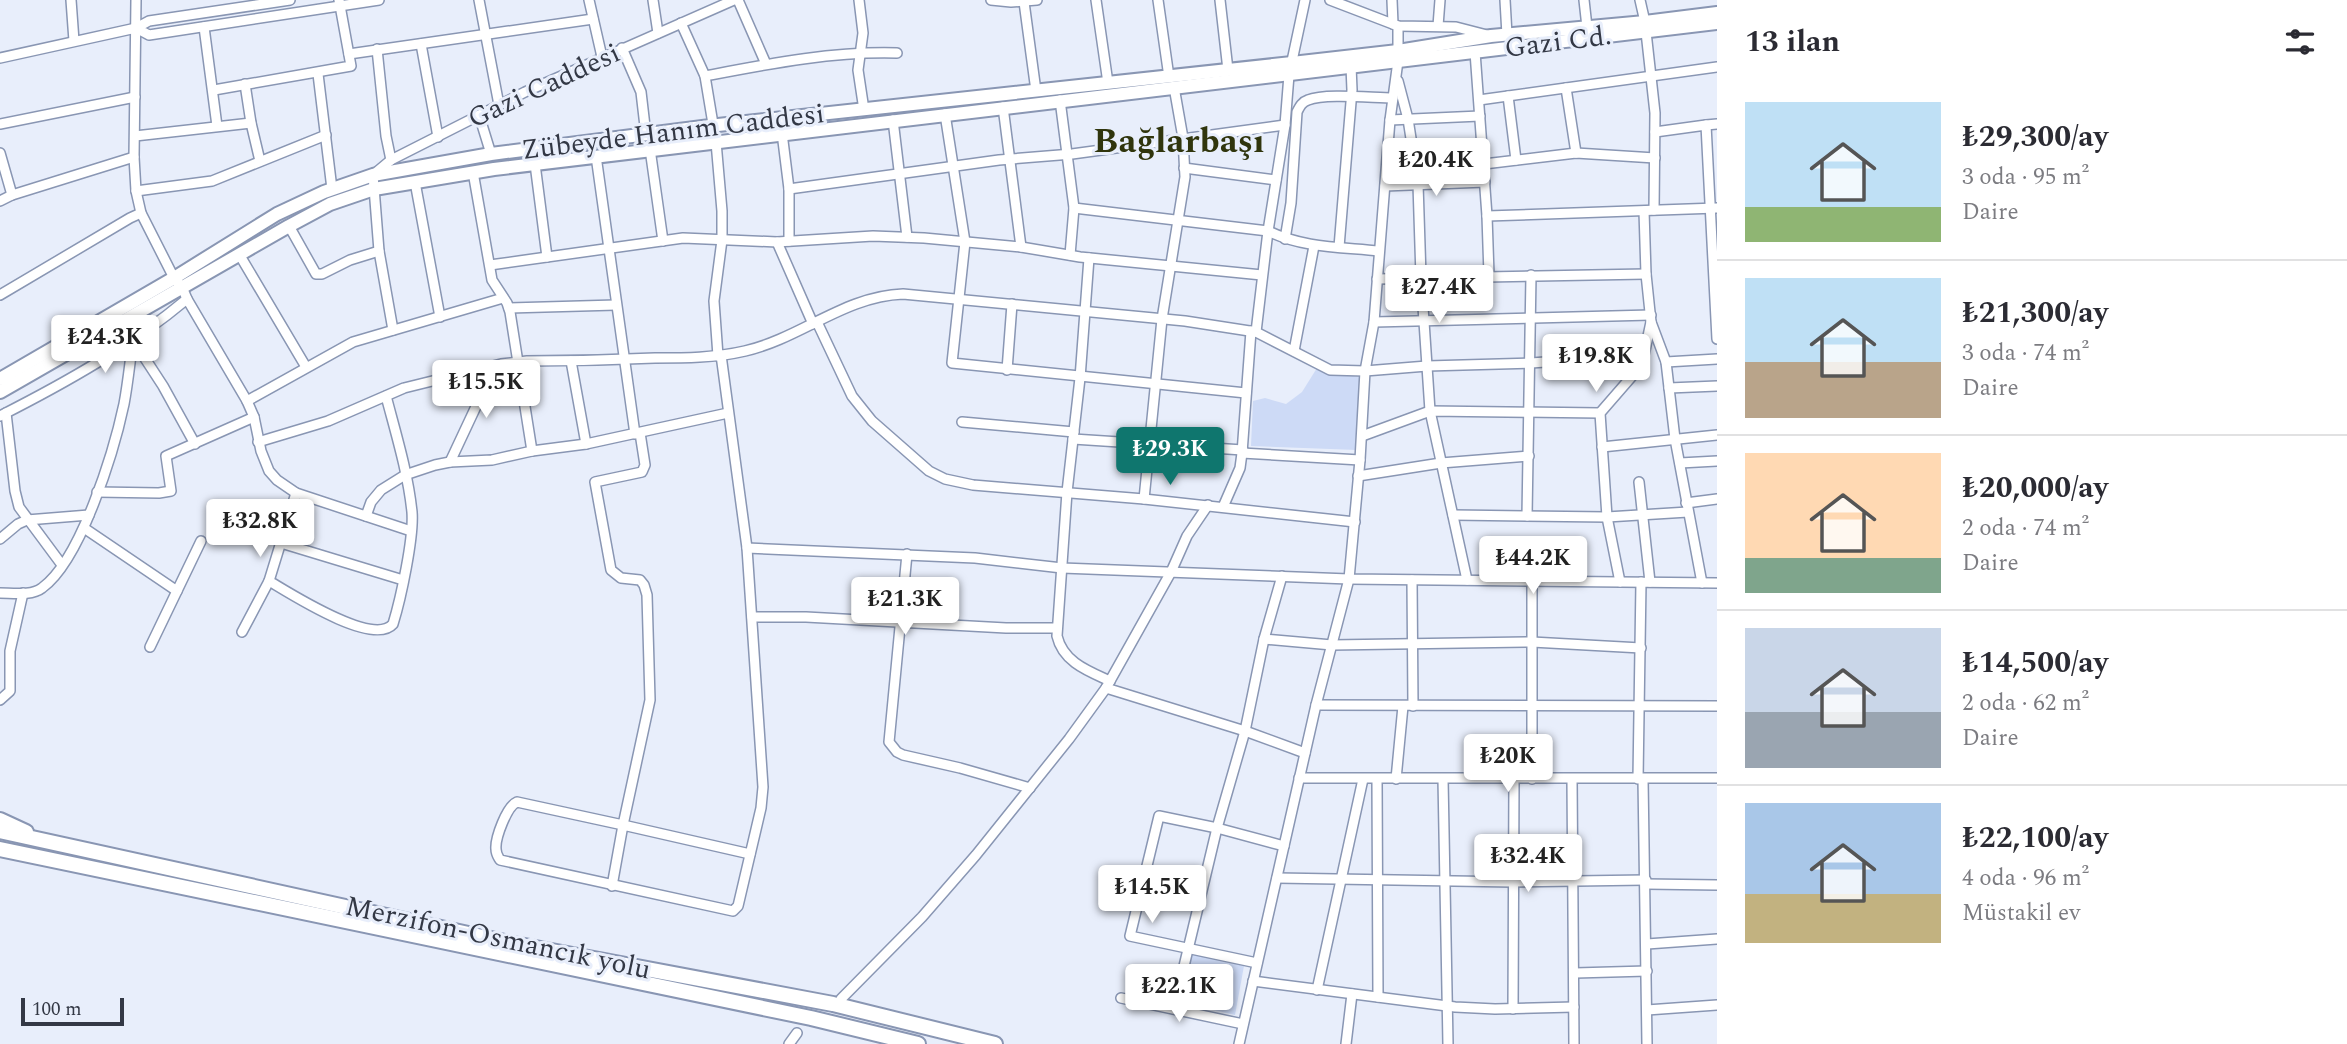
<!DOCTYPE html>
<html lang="tr">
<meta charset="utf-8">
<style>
:root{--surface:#fff;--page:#f7f7f7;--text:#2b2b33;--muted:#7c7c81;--line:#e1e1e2;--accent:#0f766e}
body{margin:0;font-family:Spectral,serif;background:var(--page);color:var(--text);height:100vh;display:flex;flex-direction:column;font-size:26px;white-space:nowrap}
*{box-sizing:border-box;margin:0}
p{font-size:23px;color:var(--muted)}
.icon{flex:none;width:38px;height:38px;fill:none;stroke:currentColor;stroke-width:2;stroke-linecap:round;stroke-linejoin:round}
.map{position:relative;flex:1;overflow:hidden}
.side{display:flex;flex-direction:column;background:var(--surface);width:630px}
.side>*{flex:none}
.scale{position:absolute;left:21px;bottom:18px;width:103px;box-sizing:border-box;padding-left:7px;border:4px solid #333845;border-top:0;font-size:19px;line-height:24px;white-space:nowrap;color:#333845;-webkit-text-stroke:5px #e8eefb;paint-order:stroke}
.price{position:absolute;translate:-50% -60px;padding:0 16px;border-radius:7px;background:#fff;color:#222;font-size:23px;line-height:46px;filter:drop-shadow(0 2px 4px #0008)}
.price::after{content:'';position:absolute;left:50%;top:42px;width:21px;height:16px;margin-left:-10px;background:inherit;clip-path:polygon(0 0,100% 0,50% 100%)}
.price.active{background:var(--accent);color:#fff}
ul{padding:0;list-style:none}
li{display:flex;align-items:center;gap:21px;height:175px;padding:0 28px}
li+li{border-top:2px solid var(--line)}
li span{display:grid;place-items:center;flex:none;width:196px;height:140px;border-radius:0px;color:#555}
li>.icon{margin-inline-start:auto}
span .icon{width:84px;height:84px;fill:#fffc;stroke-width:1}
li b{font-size:30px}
h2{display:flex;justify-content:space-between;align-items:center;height:84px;padding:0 28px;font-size:30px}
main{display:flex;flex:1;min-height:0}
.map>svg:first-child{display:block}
.green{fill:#cddaf6}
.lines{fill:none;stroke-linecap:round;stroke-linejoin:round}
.minor-casing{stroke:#8996b3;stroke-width:12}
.major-casing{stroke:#8996b3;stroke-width:16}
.highway-casing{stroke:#8996b3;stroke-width:18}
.minor{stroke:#fff;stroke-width:9}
.major{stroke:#fff;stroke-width:12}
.highway{stroke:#fff;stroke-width:14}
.labels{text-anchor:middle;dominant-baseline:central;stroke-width:6;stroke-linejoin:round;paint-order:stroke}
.street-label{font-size:28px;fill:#333845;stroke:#e8eefb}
.district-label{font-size:35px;font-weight:bold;fill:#30350d;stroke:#e8eefb}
</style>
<main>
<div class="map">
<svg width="1717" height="1044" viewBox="0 0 1717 1044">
<rect width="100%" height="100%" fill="#e8eefb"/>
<g class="green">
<path d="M1317,368L1362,378L1357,450L1251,446L1253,401L1265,398L1286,404L1302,392Z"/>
<path d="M1192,953L1244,966L1235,1015L1180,1002Z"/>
</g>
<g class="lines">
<g class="minor-casing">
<g id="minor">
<path d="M71,0L74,41"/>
<path d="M136,0L134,157L136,191L141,213L174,278L182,287L187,299L247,401L254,417L261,451L269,471L277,480L296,493L411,531"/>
<path d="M290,0L149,21L136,28L149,35L379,0"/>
<path d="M479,0L499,105"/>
<path d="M589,0L602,57"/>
<path d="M653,0L658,33"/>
<path d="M738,0L766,64"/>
<path d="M859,0L863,33L858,70L864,110"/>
<path d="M991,0L1011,2L1037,0"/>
<path d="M1096,0L1108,83"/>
<path d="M1158,0L1169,77"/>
<path d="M1220,0L1228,70"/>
<path d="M1305,0L1289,75L1285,125L1268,231L1256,332L1330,370L1365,371L1427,366L1531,363L1644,355"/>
<path d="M1330,0L1398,26L1456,27L1487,35"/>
<path d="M1392,0L1393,24"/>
<path d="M1505,0L1507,35"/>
<path d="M1584,0L1587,27"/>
<path d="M1640,0L1645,22"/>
<path d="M1024,2L1036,91"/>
<path d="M681,23L705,76L716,142L722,211V240L714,301L718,356"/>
<path d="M1438,26L1440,0"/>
<path d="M204,27L217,126"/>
<path d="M1646,32L1655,113L1654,210"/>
<path d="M421,44L438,137"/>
<path d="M622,48L641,92L646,135"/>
<path d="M377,49L386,136L391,160"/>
<path d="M1475,52L1487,216L1489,275"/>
<path d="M349,54L593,19"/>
<path d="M0,58L136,28"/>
<path d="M318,74L332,189"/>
<path d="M705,76C768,64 833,51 897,53"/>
<path d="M1398,81L1408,119L1418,184L1421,277L1430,411L1467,580"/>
<path d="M245,84L251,123L260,161"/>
<path d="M1566,88L1576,153"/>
<path d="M214,90L351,66L339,0"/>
<path d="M1508,96L1516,160"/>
<path d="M1060,100L1074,208L1070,255"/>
<path d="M1479,100L1717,67"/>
<path d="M1003,107L1021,247"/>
<path d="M945,114L965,242L952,363L1246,393"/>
<path d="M479,115L491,154"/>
<path d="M893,120L907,237"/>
<path d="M1390,120L1480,116"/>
<path d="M0,124L135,97"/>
<path d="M1706,125L1717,124"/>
<path d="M1655,132L1706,125L1717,339"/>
<path d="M782,133L789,189V241"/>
<path d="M135,136L251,123"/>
<path d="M650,149L663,241"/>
<path d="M0,153L12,195"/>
<path d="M596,156L635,434"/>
<path d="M535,164L547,257"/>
<path d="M1484,164L1576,153L1655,158"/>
<path d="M1184,168L1276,180"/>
<path d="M473,172L492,280L507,303L510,312L532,451"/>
<path d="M415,182L440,317"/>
<path d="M1385,186L1485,182"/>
<path d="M789,189L999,160L1072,154L1285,125"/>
<path d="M136,191L212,181L326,135"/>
<path d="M0,201L12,195L134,157"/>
<path d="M1074,208L1268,231C1303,248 1341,247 1379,251"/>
<path d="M1487,216L1717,208"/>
<path d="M289,226L316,274H322L350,260L379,251"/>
<path d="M1285,239L1291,203L1297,112C1300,106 1302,102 1308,100C1325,93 1373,98 1393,98"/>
<path d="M777,242L813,324"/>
<path d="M1339,247L1352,90L1351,66"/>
<path d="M239,254L306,367"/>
<path d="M1089,258L1080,378L1067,492L1057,636C1063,662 1088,671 1110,681"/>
<path d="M490,265L683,238L777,242L873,236L924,238L1021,247L1080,257L1262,275"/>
<path d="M1377,279L1646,274"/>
<path d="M0,295L130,218L141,213"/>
<path d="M509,308L616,305"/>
<path d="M817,322L852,396L872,421L929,471L945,479L973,485L1144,499L1355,522"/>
<path d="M1374,322L1651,315"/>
<path d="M1651,322L1666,362L1675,439L1702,583"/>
<path d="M393,330L379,251L373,175L391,160L525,92L734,0"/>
<path d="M133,340L163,386L195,444"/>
<path d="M1294,351L1314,246"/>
<path d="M571,361L586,444"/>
<path d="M1666,362L1717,359"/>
<path d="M1007,370L1012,304"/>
<path d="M1669,388L1717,386"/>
<path d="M247,401L353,342L503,298"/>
<path d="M6,413L15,491L19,507L62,565"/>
<path d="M0,416C65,383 131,346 187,299"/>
<path d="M962,422L1074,432"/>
<path d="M640,433L645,465L642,472L595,482L611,570L621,578L640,580L644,585L647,595L650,700L623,825L517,802C507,806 495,838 496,849C496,854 497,855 500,860L733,911L738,906L761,808L763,787L747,548L721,355"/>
<path d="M1362,436L1430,411L1600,413"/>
<path d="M1073,439L1243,450"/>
<path d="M258,442L328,421L404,388L501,364L527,361C569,361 612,360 655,358C684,358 715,358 745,351C801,338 845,296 903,294L1185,321L1256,332"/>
<path d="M1602,447L1717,435"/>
<path d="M1242,453L1360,460"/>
<path d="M450,462L495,366"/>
<path d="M1680,463L1717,461"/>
<path d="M1358,476L1441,463L1529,456"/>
<path d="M1639,482L1650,582"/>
<path d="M97,492L159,493L171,491L166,456L254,417"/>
<path d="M1144,499L1162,319L1185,177L1183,138L1174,87"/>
<path d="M1686,503L1717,499"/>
<path d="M1223,507L1240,468L1242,453L1251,331"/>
<path d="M1453,515L1607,517L1688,512"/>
<path d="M366,516L371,502L381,490L405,475L435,465L450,462L492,460L532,451L586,444L728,413"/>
<path d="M1527,516L1531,275"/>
<path d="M84,528L177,591"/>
<path d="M0,539L18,524L27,520L89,515"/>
<path d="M281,543L403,580"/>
<path d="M747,548L975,558L1062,568L1349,579L1717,583"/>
<path d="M907,554L889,742L897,752L903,755L960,768L1030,788"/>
<path d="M1412,580L1413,706"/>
<path d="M269,581C291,594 373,647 393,624C401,598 414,537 412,512C408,473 396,434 386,396"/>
<path d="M1620,582L1607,517L1600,413L1633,375L1644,355L1651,322L1646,274L1644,211"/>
<path d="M0,593C12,593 32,596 42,588C81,560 114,451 124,404C128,383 130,361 133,340"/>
<path d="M752,617H806L1006,628H1057"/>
<path d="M242,632L269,581L296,493"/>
<path d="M1264,639L1332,645L1532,642L1641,648"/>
<path d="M150,647L201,541"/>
<path d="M1106,688L1245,731L1305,753"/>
<path d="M0,700L10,691V651L23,593"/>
<path d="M1316,705L1717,706"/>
<path d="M1299,778H1717"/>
<path d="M1377,779L1378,997"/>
<path d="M1396,779L1403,706"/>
<path d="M1443,779L1448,1044"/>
<path d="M1532,779V581"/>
<path d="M1572,779L1574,1044"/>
<path d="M1638,779L1641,582"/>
<path d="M1643,779L1647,1044"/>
<path d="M1277,878L1513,882L1646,880"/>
<path d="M1646,884L1717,885"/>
<path d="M612,886L623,825L750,854"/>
<path d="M1647,944L1717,939"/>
<path d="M1257,963L1130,936L1159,816L1217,828L1284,846"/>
<path d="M1575,973L1647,971"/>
<path d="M1253,981L1455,1007L1495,1009L1574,1007"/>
<path d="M1317,990L1363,779"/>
<path d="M1121,998L1243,1024"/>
<path d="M841,999L922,917L976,855L1069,739L1106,688L1171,572L1187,536L1208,505"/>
<path d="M1174,1008L1217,828L1245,731L1264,639L1282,576"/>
<path d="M1513,1009L1514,779"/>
<path d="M1647,1010L1717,1005"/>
<path d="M789,1044L797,1033"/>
<path d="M1239,1044L1316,705L1349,579L1360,460L1365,371L1374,322L1390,120L1398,61V26"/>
<path d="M1346,1044L1352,994"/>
</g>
</g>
<g class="major-casing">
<g id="major">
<path d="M0,379L174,278L277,214L324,192L373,175L491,154L718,125L1292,63L1398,51L1491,36L1645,22L1717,13"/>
<path d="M0,392L289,226L330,204L374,189L494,169L1717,23"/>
</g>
</g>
<g class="highway-casing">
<g id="highway">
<path d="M0,820L26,832"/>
<path d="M0,831L514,944L833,1004L995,1044"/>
<path d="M0,849L811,1018L918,1044"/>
</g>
</g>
<use href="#minor" class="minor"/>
<use href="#major" class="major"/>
<use href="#highway" class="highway"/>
</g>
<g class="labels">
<g class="street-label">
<text transform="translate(1558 42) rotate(-7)">Gazi Cd.</text>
<text transform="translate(544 86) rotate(-25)">Gazi Caddesi</text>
<text transform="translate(673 132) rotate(-7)">Zübeyde Hanım Caddesi</text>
<text transform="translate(498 938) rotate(12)">Merzifon-Osmancık yolu</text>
</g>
<g class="district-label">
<text x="1179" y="141">Bağlarbaşı</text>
</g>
</g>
</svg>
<div class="scale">100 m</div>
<b class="price" style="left:1436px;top:198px">₺20.4K</b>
<b class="price" style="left:1439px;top:325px">₺27.4K</b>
<b class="price" style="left:105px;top:375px">₺24.3K</b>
<b class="price" style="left:1596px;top:394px">₺19.8K</b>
<b class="price" style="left:486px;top:420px">₺15.5K</b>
<b class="price active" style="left:1170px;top:487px">₺29.3K</b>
<b class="price" style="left:260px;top:559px">₺32.8K</b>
<b class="price" style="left:1533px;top:596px">₺44.2K</b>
<b class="price" style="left:905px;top:637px">₺21.3K</b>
<b class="price" style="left:1508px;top:794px">₺20K</b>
<b class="price" style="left:1528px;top:894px">₺32.4K</b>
<b class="price" style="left:1152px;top:925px">₺14.5K</b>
<b class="price" style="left:1179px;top:1024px">₺22.1K</b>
</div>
<section class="side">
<h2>13 ilan<svg class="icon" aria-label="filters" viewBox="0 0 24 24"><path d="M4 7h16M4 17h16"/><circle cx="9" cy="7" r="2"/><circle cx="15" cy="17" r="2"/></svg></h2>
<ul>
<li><span style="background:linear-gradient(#bfe0f5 75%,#8fb573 0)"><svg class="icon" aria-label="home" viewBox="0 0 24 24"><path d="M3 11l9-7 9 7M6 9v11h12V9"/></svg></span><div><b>₺29,300/ay</b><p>3 oda · 95 m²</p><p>Daire</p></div></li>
<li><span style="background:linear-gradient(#bfe0f5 60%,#b9a48a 0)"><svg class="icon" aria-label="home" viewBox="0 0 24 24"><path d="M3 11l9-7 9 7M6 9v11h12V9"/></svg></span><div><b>₺21,300/ay</b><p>3 oda · 74 m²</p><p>Daire</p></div></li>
<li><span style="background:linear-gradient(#ffd9b3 75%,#7fa58c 0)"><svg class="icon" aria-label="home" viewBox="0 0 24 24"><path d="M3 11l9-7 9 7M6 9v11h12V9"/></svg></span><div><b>₺20,000/ay</b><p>2 oda · 74 m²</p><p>Daire</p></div></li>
<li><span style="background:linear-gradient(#c9d6e8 60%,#9aa5b1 0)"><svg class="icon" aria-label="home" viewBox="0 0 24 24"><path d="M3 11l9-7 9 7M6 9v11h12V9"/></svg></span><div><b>₺14,500/ay</b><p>2 oda · 62 m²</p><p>Daire</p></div></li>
<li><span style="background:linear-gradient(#a9c7e8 65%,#c2b280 0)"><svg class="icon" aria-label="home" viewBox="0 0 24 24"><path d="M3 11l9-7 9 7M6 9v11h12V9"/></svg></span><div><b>₺22,100/ay</b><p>4 oda · 96 m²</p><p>Müstakil ev</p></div></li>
</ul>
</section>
</main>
